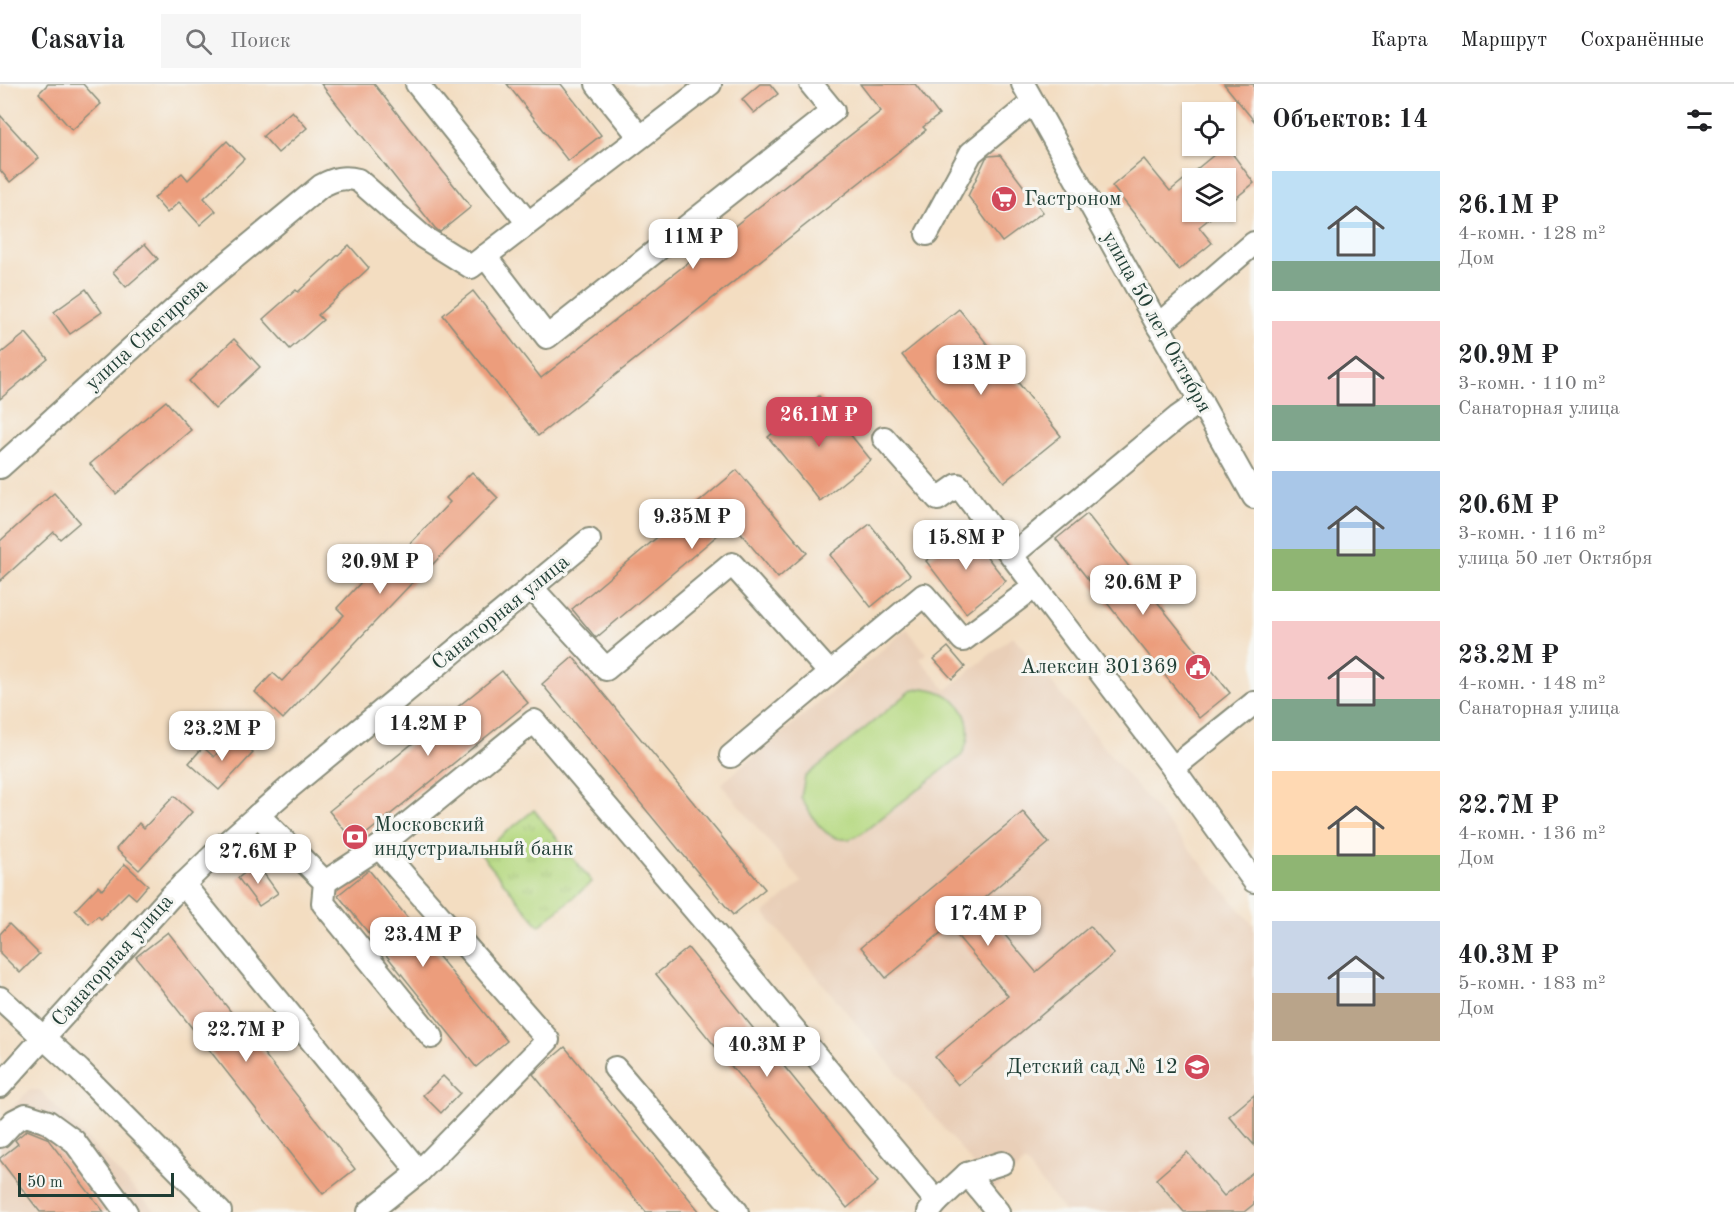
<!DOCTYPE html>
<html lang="ru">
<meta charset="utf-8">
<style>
:root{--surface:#fff;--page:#f6f6f6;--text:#202124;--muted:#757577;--line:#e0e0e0;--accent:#d1495b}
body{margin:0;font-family:"Old Standard TT",serif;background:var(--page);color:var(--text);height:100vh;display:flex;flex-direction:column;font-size:22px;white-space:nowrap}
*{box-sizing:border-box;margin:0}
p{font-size:20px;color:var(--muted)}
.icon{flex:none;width:33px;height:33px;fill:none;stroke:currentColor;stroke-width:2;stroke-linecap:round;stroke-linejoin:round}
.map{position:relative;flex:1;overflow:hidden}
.details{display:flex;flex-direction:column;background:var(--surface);width:480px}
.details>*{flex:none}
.fabs{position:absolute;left:1182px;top:18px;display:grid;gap:12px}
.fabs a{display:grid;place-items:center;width:54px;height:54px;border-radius:0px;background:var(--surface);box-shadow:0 2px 4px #0004;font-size:30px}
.scale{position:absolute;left:18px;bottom:15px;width:156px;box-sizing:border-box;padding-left:6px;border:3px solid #1f3d34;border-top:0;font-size:16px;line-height:21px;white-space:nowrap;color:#1f3d34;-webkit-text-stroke:4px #f6f6f2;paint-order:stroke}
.price{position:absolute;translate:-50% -51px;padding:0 14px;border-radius:12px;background:#fff;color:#222;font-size:20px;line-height:39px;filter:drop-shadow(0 2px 3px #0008)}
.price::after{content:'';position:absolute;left:50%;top:36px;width:18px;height:14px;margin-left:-9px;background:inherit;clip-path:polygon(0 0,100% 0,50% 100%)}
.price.selected{background:var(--accent);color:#fff}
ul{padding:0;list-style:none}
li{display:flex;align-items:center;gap:18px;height:150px;padding:0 18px}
li span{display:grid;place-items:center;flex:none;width:168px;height:120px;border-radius:0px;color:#555}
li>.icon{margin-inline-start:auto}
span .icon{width:72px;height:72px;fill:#fffc;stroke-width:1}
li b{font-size:26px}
h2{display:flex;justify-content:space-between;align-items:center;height:72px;padding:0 18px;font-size:26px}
header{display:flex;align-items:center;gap:36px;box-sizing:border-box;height:84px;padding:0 30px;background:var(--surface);border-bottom:2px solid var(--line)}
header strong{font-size:28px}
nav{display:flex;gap:33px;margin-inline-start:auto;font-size:21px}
.search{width:420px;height:54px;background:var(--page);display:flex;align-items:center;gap:15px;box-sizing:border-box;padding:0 21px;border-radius:0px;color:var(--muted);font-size:22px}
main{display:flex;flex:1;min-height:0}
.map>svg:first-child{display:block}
.built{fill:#e9cfb8}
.green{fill:#b6d981;stroke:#6a8b5a;stroke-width:1.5}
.park{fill:url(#park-tufts);stroke:#6a8b5a;stroke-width:1.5}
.building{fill:#ec9d7b}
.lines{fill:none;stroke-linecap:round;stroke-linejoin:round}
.minor-casing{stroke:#898d7a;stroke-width:26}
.minor{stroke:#fff;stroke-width:22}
.labels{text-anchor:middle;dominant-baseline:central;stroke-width:6;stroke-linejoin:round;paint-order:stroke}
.poi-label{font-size:21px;fill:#1f3d34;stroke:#f6f6f2;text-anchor:start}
.street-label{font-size:21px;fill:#1f3d34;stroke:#f6f6f2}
</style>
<header>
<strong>Casavia</strong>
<div class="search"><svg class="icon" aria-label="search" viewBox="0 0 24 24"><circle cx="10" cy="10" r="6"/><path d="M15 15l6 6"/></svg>Поиск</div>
<nav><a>Карта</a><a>Маршрут</a><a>Сохранённые</a></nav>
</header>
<main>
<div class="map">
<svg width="1254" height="1128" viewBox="0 0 1254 1128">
<defs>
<pattern id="park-tufts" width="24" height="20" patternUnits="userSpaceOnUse" patternTransform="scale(1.5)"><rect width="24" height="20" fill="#b6d981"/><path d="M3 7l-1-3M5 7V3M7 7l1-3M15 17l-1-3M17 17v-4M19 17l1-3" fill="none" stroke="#9cbb70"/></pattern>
</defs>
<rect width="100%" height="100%" fill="#f6f6f2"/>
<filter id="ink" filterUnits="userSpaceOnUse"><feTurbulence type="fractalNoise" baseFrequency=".0167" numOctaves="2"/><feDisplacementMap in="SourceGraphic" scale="12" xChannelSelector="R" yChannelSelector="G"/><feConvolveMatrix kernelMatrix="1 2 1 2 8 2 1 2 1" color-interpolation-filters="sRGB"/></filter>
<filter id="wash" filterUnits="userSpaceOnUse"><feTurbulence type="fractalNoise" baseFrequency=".008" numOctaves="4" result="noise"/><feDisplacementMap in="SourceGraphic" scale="24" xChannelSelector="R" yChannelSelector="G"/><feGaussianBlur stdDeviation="1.35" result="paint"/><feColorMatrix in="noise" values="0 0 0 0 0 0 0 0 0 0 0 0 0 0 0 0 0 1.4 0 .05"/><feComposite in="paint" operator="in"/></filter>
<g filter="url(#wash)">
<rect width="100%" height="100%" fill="#f3ddc1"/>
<g class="built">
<path d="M907,545L926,569L920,575L946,606L1013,552L1114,675L1254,842V1128H1065L1025,1078L994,1105L764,829L802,798L721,700Z"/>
<path d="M29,1006H40L156,1128H0V1037Z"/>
</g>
<path class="green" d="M923,604C959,608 979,637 962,671L862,749C858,751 853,754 849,755C825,759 810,730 801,713L805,693L911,607Z"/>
<path class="park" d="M534,726L592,798L539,842L480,769Z"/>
<g id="blocks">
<g class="building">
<path d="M48,0H83L101,20L72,46L39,9Z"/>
<path d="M321,0H374L471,123L440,148L435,144Z"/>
<path d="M507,0H561L601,51L568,77Z"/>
<path d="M760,0H770L778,10L754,29L742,15Z"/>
<path d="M860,0H915L939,31L923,43L926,46L538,352L443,231L473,207L541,294L881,27Z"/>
<path d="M1224,0H1254V37Z"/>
<path d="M292,27L307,44L278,69L263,52Z"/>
<path d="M0,31L39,74L10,98L0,86Z"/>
<path d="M227,57L244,75L204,114L216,127L200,141L179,118L167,129L154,114L182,89L188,96Z"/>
<path d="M1226,61L1254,99L1226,122V94H1192V128H1218L1199,143L1212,159L1179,186L1112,102L1144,75L1170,107Z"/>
<path d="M1000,71L1043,128L1002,158L968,112L986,74L989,72Z"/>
<path d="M145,160L158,175L126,203L113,188Z"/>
<path d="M349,161L369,184L318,231L323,236L290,265L263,235L296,206L298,208Z"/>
<path d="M86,205L102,228L70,250L54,228Z"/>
<path d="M959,225L1061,352L1004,398L902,271Z"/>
<path d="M26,249L48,275L0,315V270Z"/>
<path d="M234,255L260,283L215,325L189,297Z"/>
<path d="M819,312L871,376L820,417L768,353Z"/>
<path d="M166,317L191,346L116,410L90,380Z"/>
<path d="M737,386L807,469L778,494L732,439L596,554L572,525Z"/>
<path d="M472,388L498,414L429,484L428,482L283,635L255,608L273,589L282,597L344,531L337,524L380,478L387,484L450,418L446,414Z"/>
<path d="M54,409L80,438L60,455L54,448L0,497V457Z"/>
<path d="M1087,430L1230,609L1199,634L1056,455Z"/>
<path d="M870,440L910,491L871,523L830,471Z"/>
<path d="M966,446L1006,497L966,529L926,477Z"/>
<path d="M948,563L965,583L952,595L934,575Z"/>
<path d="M573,573L765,805L733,831L542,600Z"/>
<path d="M502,587L528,619L355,759L329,727Z"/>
<path d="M233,651L253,669L219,706L189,679L203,663L214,673Z"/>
<path d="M174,712L192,728L139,786L116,765L139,739L144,744Z"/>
<path d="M1023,728L1049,759L978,819L1036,888L1090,842L1114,870L958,1001L935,973L1008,912L949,842L886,894L861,863Z"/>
<path d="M125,780L148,801L136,815L128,808L101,835L98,832L89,840L75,826L98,802L102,806Z"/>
<path d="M257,780L278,809L259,822L238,794Z"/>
<path d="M369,786L507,957L476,983L338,811Z"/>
<path d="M9,840L39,870L20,889L0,869V850Z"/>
<path d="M168,848L355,1085L323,1110L136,873Z"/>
<path d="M688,864L878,1098L847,1124L656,890Z"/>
<path d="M565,963L700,1128H646L533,990Z"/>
<path d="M443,992L460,1009L441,1029L423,1011Z"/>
<path d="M1254,1011V1061L1229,1032Z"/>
<path d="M27,1046L47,1054L104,1128H40L0,1076V1074L18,1060L15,1056Z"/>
<path d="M1187,1068L1224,1112L1254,1087V1120L1244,1128H1184L1156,1095Z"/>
</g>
</g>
</g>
<g filter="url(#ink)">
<use href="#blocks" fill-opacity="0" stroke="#898d7a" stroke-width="1.5"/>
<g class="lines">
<g class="minor-casing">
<g id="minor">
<path d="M417,0L528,139"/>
<path d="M597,0L640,53"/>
<path d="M1023,0L1254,413"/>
<path d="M927,150L971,69L1033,18"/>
<path d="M485,172L547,253L833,27L811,0"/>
<path d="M1158,242L1254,159"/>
<path d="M884,354L938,415L958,401L1173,684L1254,797"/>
<path d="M0,383L205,198L321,102C334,95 343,92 358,96L423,153L471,183L710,0"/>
<path d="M1012,471L1178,333L1201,317"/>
<path d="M531,503L606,585L732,480L830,589L924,511L963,556L1034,503"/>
<path d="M731,672L830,589"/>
<path d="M1173,684L1254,619"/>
<path d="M258,731L325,798L323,819L432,953"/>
<path d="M379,763L548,956L419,1088"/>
<path d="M325,798L379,763L534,637L716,851L937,1118"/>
<path d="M183,800L419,1088L369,1128"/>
<path d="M0,914L79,986L220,1128"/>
<path d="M615,984L737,1128"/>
<path d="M0,1002L170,813L223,762L290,703L589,456"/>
<path d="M0,1052L14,1037L26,1031L48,1038L74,1057L126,1128"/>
<path d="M967,1090L998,1128"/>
<path d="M929,1128L937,1118L967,1090L1002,1079"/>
</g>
</g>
<use href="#minor" class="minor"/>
</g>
</g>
<defs>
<g id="supermarket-disc" transform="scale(1.35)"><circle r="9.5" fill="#d1495b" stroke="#f6f6f2"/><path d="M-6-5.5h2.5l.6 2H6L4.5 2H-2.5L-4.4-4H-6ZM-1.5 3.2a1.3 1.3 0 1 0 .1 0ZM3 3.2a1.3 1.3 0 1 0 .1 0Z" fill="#fff"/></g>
<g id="civic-disc" transform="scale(1.35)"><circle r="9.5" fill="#d1495b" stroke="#f6f6f2"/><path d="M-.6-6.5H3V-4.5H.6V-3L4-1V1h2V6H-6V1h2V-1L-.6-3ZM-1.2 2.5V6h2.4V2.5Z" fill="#fff"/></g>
<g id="bank-disc" transform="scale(1.35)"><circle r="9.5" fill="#d1495b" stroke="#f6f6f2"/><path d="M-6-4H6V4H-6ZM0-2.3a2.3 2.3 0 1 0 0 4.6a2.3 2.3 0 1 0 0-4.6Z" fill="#fff"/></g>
<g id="school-disc" transform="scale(1.35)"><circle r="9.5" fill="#d1495b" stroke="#f6f6f2"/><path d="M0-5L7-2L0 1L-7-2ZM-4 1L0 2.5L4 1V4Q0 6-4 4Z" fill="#fff"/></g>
</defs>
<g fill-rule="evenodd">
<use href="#supermarket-disc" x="1004" y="115"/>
<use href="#civic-disc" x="1198" y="583"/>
<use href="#bank-disc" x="355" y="753"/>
<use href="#school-disc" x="1197" y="983"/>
</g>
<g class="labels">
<g class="poi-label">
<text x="1024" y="115">Гастроном</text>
<text x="1178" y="583" text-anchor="end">Алексин 301369</text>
<text x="374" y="741">Московский<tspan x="374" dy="24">индустриальный банк</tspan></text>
<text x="1178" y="983" text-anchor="end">Детский сад № 12</text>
</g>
<g class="street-label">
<text transform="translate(1156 238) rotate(61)">улица 50 лет Октября</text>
<text transform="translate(147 251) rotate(-42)">улица Снегирева</text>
<text transform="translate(501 529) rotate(-39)">Санаторная улица</text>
<text transform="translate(113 877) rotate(-48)">Санаторная улица</text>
</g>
</g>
</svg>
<div class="fabs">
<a><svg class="icon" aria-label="locate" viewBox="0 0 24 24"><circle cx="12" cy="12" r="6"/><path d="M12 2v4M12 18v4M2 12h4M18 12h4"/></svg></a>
<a><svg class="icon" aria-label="layers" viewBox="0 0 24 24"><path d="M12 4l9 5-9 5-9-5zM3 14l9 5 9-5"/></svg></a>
</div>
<div class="scale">50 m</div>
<b class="price" style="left:693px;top:186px">11M ₽</b>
<b class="price" style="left:981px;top:312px">13M ₽</b>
<b class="price selected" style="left:819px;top:364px">26.1M ₽</b>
<b class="price" style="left:692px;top:466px">9.35M ₽</b>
<b class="price" style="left:966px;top:487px">15.8M ₽</b>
<b class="price" style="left:380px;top:511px">20.9M ₽</b>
<b class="price" style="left:1143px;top:532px">20.6M ₽</b>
<b class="price" style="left:428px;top:673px">14.2M ₽</b>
<b class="price" style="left:222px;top:678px">23.2M ₽</b>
<b class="price" style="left:258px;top:801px">27.6M ₽</b>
<b class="price" style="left:988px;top:863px">17.4M ₽</b>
<b class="price" style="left:423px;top:884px">23.4M ₽</b>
<b class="price" style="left:246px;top:979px">22.7M ₽</b>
<b class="price" style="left:767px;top:994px">40.3M ₽</b>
</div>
<section class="details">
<h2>Объектов: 14<svg class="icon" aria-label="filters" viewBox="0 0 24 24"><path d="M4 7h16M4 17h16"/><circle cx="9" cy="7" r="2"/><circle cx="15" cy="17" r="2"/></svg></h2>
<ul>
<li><span style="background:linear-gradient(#bfe0f5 75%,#7fa58c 0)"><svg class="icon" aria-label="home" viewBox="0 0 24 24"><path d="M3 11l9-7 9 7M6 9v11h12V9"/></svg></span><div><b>26.1M ₽</b><p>4-комн. · 128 m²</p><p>Дом</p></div></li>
<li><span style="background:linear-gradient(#f6c9c9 70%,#7fa58c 0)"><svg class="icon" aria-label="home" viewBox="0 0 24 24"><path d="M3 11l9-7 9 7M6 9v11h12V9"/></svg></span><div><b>20.9M ₽</b><p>3-комн. · 110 m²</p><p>Санаторная улица</p></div></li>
<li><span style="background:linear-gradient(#a9c7e8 65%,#8fb573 0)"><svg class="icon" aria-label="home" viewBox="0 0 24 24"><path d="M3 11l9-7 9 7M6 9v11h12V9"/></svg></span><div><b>20.6M ₽</b><p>3-комн. · 116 m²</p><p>улица 50 лет Октября</p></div></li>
<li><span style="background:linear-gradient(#f6c9c9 65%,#7fa58c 0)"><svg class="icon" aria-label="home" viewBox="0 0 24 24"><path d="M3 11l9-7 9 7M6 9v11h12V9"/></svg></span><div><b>23.2M ₽</b><p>4-комн. · 148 m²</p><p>Санаторная улица</p></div></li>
<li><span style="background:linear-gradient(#ffd9b3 70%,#8fb573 0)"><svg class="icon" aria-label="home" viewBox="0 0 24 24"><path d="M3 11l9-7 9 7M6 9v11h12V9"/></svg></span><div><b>22.7M ₽</b><p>4-комн. · 136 m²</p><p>Дом</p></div></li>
<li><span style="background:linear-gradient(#c9d6e8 60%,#b9a48a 0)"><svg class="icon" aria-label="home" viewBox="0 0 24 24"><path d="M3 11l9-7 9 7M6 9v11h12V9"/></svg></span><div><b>40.3M ₽</b><p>5-комн. · 183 m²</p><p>Дом</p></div></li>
</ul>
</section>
</main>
